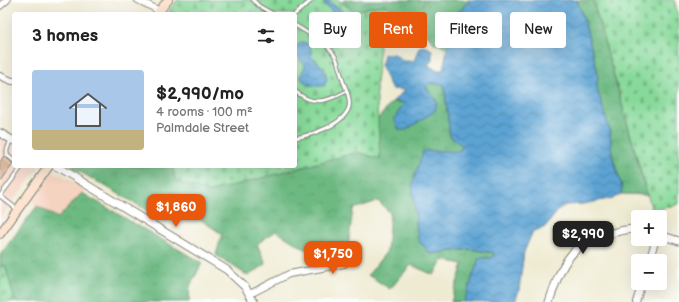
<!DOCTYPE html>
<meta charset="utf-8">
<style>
:root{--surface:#fff;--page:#f2f2f2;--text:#222;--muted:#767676;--accent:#ea580c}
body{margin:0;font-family:"Balsamiq Sans",sans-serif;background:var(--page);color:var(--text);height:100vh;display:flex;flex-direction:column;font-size:15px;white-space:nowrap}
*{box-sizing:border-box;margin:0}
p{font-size:13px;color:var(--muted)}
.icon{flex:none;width:22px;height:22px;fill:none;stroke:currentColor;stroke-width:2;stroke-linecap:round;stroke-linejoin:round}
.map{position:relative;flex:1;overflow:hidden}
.drawer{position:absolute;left:12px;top:12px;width:285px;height:156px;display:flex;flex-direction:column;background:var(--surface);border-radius:4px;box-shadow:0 4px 16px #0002}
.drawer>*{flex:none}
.guide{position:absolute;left:309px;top:12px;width:310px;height:36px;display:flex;gap:8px}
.tools{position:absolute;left:631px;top:210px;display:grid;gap:8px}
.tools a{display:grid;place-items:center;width:36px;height:36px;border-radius:4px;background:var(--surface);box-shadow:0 4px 16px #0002;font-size:20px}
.price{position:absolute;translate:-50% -34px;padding:0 9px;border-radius:8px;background:var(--accent);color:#fff;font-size:13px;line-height:26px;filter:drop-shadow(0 1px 2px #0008)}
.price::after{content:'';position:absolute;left:50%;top:24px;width:12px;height:9px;margin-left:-6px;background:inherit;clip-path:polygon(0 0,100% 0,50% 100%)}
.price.on{background:#222;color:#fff}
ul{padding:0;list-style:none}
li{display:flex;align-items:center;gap:12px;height:100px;padding:0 20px}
li span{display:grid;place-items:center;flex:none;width:112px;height:80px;border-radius:4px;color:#555}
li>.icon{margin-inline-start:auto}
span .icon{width:48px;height:48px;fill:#fffc;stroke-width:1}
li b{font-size:17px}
h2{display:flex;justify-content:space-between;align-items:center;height:48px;padding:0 20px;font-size:17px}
.chip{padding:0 14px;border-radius:4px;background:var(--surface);box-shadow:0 4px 16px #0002;font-size:14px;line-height:36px}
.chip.on{background:var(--accent);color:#fff}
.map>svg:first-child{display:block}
.built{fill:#f5d3c1}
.forest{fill:url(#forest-crowns);stroke:#446a4f}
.cemetery{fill:url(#cemetery-stones);stroke:#527a5b}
.water{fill:url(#water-waves);stroke:#3c6078}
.building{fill:#d3a07a}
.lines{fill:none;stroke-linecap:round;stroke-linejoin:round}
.service-casing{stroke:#868478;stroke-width:5}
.minor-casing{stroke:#868478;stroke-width:8}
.tertiary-casing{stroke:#868478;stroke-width:9}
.secondary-casing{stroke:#868478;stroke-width:10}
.service{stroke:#fff;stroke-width:3}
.minor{stroke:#fff;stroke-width:6}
.tertiary{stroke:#fff;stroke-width:7}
.secondary{stroke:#fde4d1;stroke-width:8}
</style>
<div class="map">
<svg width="679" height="302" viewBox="0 0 679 302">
<defs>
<pattern id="forest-crowns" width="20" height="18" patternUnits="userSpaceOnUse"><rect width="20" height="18" fill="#6db982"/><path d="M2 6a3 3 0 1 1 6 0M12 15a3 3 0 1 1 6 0" fill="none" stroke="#5e9e70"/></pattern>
<pattern id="cemetery-stones" width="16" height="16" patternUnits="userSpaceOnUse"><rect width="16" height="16" fill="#87d99a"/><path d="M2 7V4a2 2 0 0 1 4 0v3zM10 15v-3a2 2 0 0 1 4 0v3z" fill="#74ba84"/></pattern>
<pattern id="water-waves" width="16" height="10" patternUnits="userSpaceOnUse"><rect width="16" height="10" fill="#5ca3d3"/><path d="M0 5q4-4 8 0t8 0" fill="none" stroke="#4b84aa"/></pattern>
</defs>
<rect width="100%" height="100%" fill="#fff"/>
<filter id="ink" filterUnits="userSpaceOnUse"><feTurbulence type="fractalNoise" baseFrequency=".025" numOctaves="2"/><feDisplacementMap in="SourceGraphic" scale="8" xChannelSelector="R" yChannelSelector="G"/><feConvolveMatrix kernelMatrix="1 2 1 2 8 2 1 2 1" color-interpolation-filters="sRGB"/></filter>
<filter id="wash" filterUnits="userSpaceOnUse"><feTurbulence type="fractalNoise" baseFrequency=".012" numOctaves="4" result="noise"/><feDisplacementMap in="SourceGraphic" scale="16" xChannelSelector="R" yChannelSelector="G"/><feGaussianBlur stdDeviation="0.9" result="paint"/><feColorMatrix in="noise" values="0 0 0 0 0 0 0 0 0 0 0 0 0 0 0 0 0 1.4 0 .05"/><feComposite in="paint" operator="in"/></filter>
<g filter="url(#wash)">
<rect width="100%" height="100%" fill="#efebd3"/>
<g class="built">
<path d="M0,139L14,147V166H38V169L0,218Z"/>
<path d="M53,173L62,175L85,189L58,218L31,202Z"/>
</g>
<g class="forest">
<path d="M344,0H470L457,14L450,34L448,47L435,44L422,28L403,27L384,5L353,11L342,2Z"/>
<path d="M577,0H593L647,195L621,194L622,187L612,155L610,131L597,88L598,74L584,20Z"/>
<path d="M430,83L444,84L450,136L463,146L459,151L430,254L470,249L494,253L493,258H479L464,302H451L463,264L443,260L434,275L411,265L390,289L368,275L387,251L390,213L378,201L353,209L347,254L318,257L276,231L257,244L266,264L248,276L216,255L222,234L175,203L161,218L70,166H174L173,168L209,192L358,152L380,159L377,120L393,101L404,103L437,102L425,87Z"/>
<path d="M82,193L202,263L190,286L189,302H15L5,265L0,267V255L37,206L58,218Z"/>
</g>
<g class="cemetery">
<path d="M177,0H339L353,11L384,5L376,84L380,159L358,152L209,192L176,181L173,168L174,166H295V14H167Z"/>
<path d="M593,0H674L679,19V204L652,211Z"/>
<path d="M5,265L15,302H0V267Z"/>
</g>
<g class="water">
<path d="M323,0H328C333,6 341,8 345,14C356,34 332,53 326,31L334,19V13L326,6Z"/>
<path d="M470,0H577L584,20L598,74L597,88L610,131L612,155L622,187L621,194L614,198L583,204L566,205L560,208L550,221L544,228L533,231L524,252L519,290L515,302H464L479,258H492L494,253L469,249L430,254L418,240L412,185L423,151H459L463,146L450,136L444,84L430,83L426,87L437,102L435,111L406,130H399L394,119L404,103L393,101L405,90L391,89L381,66L384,54H395L403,61H414L419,47L424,46L432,50V61L428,65L436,70H443L450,34L457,14Z"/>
<path d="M301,42C310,42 312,48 311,56C320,66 325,64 327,81L323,86C317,87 300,85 301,75C301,72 304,69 305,66C302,58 295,59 295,48Z"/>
</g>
<g id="blocks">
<path class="building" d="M4,156L13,164L0,182V162Z"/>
</g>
</g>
<g filter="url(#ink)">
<use href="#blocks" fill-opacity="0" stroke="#868478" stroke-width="1"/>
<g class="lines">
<g class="service-casing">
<g id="service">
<path d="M253,0L259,6L273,14"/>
<path d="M295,14L312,0"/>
<path d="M295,25C310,35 330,43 337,60C339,67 341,74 343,81C346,88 351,100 349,107C344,125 311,135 295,138"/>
<path d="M295,91C313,107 328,101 347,91"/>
<path d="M11,139L7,150V155L14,161"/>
<path d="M0,196L20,169V166"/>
<path d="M0,196L18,210"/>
</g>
</g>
<g class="minor-casing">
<g id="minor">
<path d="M138,0L160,11"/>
<path d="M0,6L7,0"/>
<path d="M0,76L12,81H14"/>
<path d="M649,261L656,239"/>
<path d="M250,294L289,274L344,264"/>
<path d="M636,302L642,283"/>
</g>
</g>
<g class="tertiary-casing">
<g id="tertiary">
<path d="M0,133L14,141"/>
<path d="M56,166L227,270L245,287L254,302"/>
<path d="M660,235L679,241"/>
<path d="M549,302C561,267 569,243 608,234C618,231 627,229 638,229"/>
</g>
</g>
<g class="secondary-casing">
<g id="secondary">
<path d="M157,14L168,0"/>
<path d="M0,234L49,166"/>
</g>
</g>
<use href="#service" class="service"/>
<use href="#minor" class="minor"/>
<use href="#tertiary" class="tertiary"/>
<use href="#secondary" class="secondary"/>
</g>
</g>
</svg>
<div class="tools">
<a>+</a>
<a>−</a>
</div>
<b class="price" style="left:176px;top:228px">$1,860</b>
<b class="price on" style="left:583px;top:255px">$2,990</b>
<b class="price" style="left:333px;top:275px">$1,750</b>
<div class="guide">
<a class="chip">Buy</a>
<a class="chip on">Rent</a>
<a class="chip">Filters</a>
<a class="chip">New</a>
</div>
<section class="drawer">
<h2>3 homes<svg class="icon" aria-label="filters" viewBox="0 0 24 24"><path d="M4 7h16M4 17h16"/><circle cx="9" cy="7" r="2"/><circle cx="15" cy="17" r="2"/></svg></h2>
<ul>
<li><span style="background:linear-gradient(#a9c7e8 75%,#c2b280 0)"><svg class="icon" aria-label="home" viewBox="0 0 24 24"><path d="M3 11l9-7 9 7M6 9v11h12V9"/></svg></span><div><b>$2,990/mo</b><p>4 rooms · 100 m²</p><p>Palmdale Street</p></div></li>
</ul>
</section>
</div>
